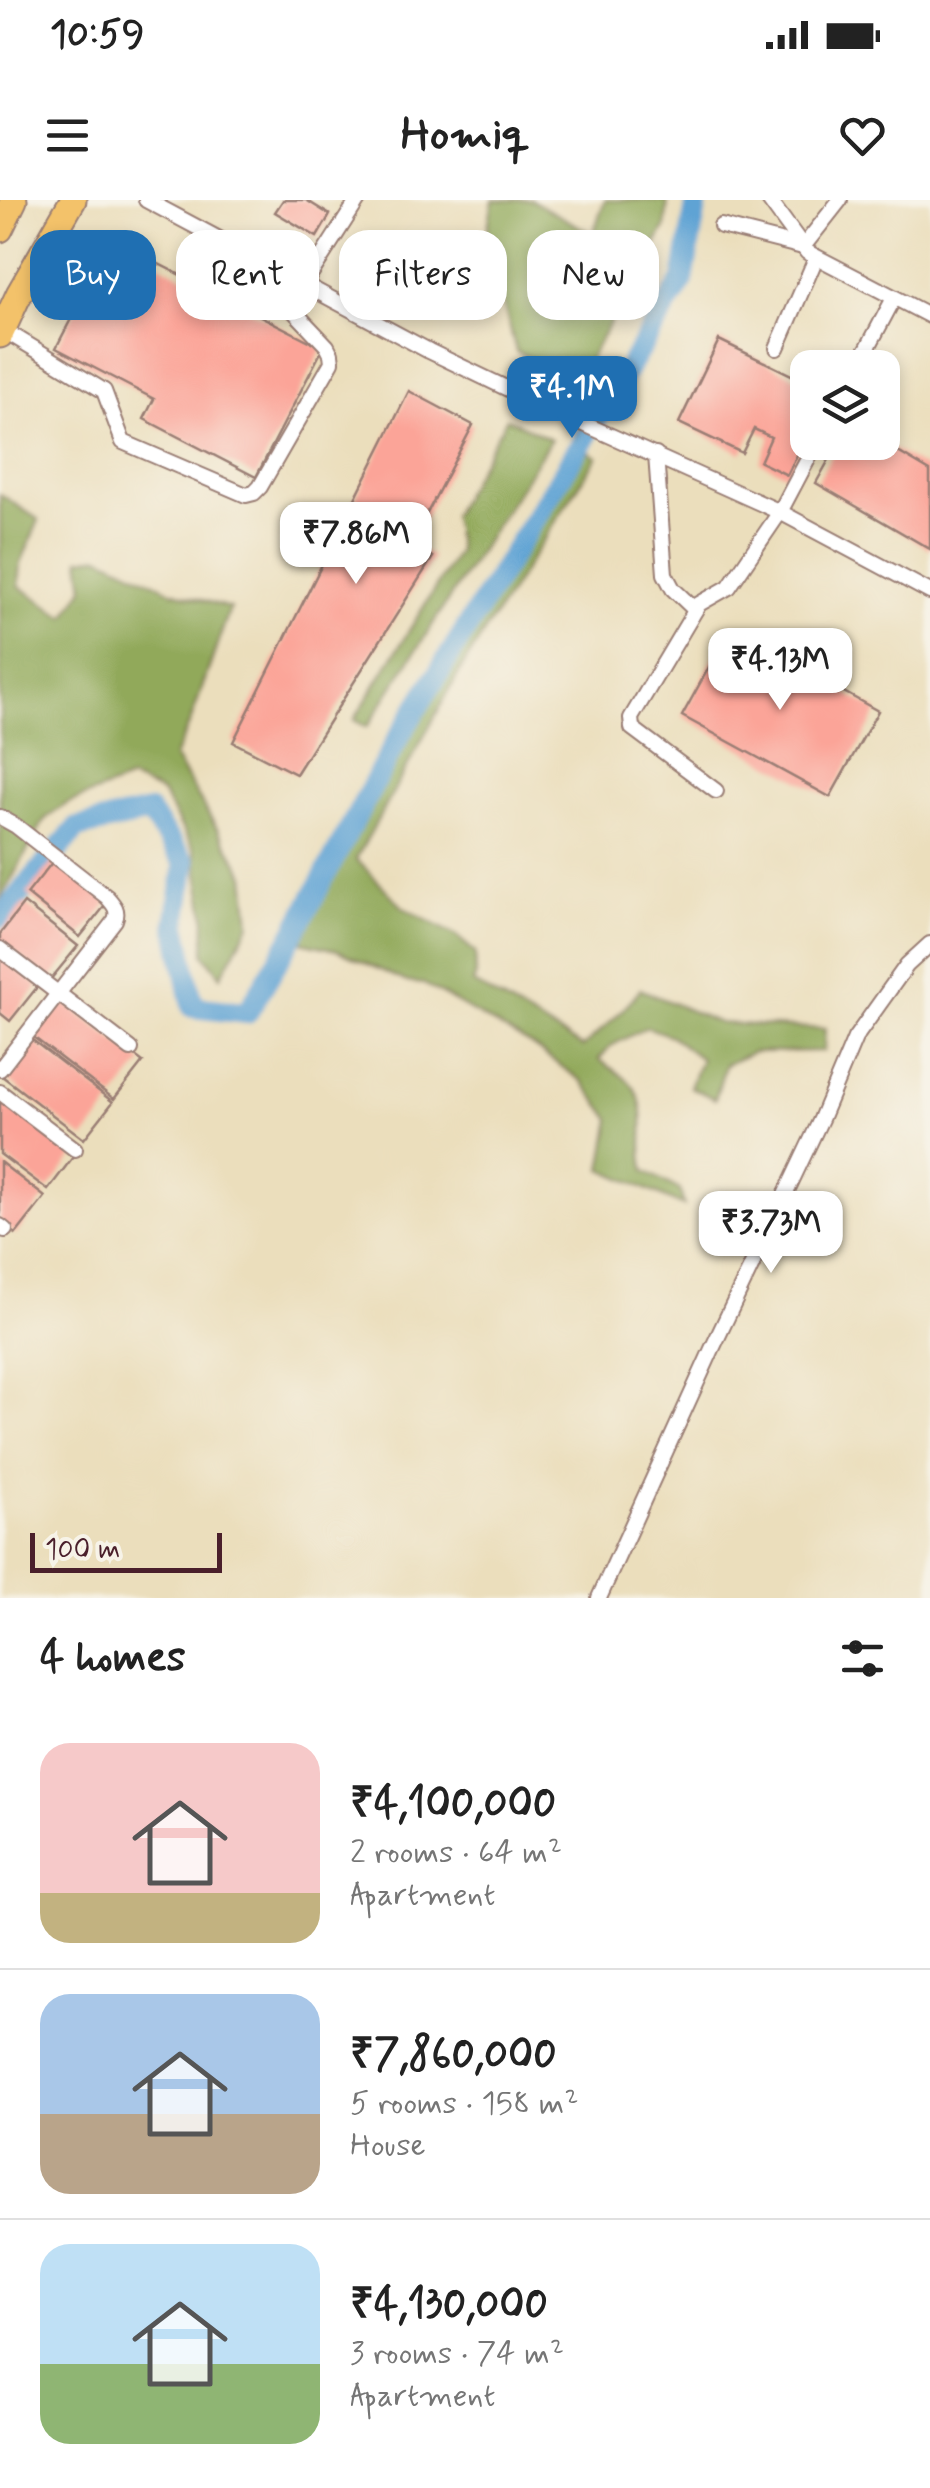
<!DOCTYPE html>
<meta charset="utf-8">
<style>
:root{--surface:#fff;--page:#f6f6f6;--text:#222;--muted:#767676;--line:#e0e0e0;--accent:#1f6fb2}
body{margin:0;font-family:Mynerve,sans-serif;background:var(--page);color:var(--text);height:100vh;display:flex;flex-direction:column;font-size:38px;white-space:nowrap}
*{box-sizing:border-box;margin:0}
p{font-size:32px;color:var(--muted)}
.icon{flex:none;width:55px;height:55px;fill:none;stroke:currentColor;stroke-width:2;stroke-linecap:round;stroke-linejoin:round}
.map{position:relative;height:1398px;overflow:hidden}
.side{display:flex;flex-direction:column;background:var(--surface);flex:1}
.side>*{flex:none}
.hud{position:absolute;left:30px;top:30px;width:870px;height:90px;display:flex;gap:20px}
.controls{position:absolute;left:790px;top:150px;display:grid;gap:20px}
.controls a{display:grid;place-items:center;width:110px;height:110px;border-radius:20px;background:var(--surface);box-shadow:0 5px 15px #0003;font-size:50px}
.scale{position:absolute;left:30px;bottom:25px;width:192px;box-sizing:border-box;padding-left:10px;border:5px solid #4a1f2b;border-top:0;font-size:28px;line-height:35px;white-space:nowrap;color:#4a1f2b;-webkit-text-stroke:8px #f7f3e8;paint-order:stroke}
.price{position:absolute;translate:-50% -85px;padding:0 22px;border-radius:20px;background:#fff;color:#222;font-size:32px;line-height:65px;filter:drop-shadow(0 2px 5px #0008)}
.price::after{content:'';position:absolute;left:50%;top:60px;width:30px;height:22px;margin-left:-15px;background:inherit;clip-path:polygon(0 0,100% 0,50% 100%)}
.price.selected{background:var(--accent);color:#fff}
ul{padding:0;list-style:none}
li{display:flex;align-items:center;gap:30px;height:250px;padding:0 40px}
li+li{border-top:2px solid var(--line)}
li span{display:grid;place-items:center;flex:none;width:280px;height:200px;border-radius:30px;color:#555}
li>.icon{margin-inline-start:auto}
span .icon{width:120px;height:120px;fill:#fffc;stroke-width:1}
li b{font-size:42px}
h2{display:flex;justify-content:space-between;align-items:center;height:120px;padding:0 40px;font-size:42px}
.tag{padding:0 35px;border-radius:30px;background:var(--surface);box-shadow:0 5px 15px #0003;font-size:35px;line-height:90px}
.tag.selected{background:var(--accent);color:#fff}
.status{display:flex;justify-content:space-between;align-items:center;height:70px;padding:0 50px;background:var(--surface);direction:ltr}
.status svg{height:28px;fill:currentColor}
header{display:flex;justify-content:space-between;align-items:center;height:130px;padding:0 40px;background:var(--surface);font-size:45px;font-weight:700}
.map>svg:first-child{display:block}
.forest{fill:#91a95a;stroke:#6e6442;stroke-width:2.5}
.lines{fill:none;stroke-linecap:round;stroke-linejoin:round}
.river{stroke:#5fa3d4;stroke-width:22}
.building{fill:#fba498}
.street-casing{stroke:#9a7e74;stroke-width:18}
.highway-casing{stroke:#9a7e74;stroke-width:29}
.street{stroke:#fff;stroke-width:14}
.highway{stroke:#f3c26a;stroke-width:25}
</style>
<div class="status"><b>10:59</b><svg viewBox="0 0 49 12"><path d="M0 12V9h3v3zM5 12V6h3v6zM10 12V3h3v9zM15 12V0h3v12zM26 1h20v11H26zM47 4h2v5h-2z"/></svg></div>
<header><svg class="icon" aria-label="menu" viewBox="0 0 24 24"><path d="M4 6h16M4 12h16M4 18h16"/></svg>Homiq<svg class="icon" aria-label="heart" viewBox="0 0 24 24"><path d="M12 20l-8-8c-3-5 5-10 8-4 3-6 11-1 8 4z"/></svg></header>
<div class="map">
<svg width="930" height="1398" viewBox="0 0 930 1398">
<rect width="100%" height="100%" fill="#f7f3e8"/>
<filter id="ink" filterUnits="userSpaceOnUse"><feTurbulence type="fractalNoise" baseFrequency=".01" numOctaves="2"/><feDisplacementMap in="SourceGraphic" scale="20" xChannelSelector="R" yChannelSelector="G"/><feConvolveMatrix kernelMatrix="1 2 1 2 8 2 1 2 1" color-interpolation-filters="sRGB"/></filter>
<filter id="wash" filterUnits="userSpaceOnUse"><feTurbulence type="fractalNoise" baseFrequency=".0048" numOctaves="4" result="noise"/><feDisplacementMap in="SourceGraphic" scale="40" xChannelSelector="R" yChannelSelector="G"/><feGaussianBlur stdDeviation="2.25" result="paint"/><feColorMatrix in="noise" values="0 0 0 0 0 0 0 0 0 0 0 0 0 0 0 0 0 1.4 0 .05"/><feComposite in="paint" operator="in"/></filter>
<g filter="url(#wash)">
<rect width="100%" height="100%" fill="#ebdebc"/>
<g class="forest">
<path d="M493,0H531L593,34L605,0H668L665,28L577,180L516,151L486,38Z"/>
<path d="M507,218L551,239L367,527L354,520L458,351L452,315Z"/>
<path d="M588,251L597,257L464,464L356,659L404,708L455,735L475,752L476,774L473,783L583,847L624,809L640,789L719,823L825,829L824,851L753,852L725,865L715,899L690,887L701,859L671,836L647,827L611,846L599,859C608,867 622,874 631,884C652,909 636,942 645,971L680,990L684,1006L602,969L611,919L582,881L531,845L424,784L407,782L337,750L301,742L335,672L425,503Z"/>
<path d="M0,294L39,320L21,363L19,386L65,417L84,388L80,359L100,356L172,391L230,408L191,520L174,557L245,675L250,724L221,776L204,754L205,715L194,650L162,593L131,579L68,603L45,619L0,700Z"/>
</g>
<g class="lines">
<path class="river" d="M0,717L77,628L149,612L185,663L176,724L193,807L247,813L291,739L398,538L683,80L697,0"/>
</g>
<g id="blocks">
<g class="building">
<path d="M283,0H306L330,15L317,37L275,12Z"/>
<path d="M112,40L323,148L256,277L144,219L154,199L56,148Z"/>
<path d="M719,140L808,183V233L787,275L760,262L771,237L754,229L742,253L679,223Z"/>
<path d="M409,191L473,225L411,344L433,357L296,574L233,542Z"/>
<path d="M839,242H881L930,271V349L816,283Z"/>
<path d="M730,429L878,511L830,597L682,516Z"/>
<path d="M54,660L108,702L80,737L27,694Z"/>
<path d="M24,703L78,746L50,780L0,741V734Z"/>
<path d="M0,756L38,786L10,821L0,813Z"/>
<path d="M60,799L143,862L114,899L32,836Z"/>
<path d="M31,839L113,902L84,939L2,876Z"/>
<path d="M0,895L76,953L48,990L0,954Z"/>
<path d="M0,962L45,997L16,1034L0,1022Z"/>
</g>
</g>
</g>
<g filter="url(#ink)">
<use href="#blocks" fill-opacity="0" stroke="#9a7e74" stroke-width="2.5"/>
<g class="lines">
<g class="street-casing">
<g id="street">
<path d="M146,0L429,151L531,200L780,312L930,392"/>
<path d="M769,0L807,52L930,116"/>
<path d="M721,26L803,47L840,0"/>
<path d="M305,83L358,0"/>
<path d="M2,129L104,191L123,242L246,295L254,293L260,287L332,162L331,154L327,146L291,108"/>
<path d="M777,148L816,58"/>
<path d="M857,168L894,98"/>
<path d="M656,255L665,374L673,389L695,410"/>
<path d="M716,591L632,528L631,518L699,404L729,387L780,312L817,242"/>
<path d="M0,617L16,626L107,697C114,705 119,710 115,720L0,869"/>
<path d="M0,749L131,849"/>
<path d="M0,892L75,949"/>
<path d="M0,1026L5,1030"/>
<path d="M599,1398L712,1149L821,919L855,838L907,765L930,744"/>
</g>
</g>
<g class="highway-casing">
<g id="highway">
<path d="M0,29L14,0"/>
<path d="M0,135L19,94L73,0"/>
</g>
</g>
<use href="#street" class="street"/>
<use href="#highway" class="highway"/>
</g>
</g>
</svg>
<div class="controls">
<a><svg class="icon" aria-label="layers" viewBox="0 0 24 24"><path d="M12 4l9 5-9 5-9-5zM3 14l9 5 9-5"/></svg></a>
</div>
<div class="scale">100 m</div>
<b class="price selected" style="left:572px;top:241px">₹4.1M</b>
<b class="price" style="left:356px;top:387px">₹7.86M</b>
<b class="price" style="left:780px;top:513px">₹4.13M</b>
<b class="price" style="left:771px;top:1076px">₹3.73M</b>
<div class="hud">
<a class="tag selected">Buy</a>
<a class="tag">Rent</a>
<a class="tag">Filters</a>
<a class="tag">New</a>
</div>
</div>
<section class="side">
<h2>4 homes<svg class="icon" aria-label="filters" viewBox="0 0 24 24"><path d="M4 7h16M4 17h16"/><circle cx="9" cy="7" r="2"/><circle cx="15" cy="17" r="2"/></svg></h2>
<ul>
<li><span style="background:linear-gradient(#f6c9c9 75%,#c2b280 0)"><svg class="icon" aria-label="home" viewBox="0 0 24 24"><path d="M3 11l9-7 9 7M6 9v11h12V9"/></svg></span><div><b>₹4,100,000</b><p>2 rooms · 64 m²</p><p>Apartment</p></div></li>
<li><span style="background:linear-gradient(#a9c7e8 60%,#b9a48a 0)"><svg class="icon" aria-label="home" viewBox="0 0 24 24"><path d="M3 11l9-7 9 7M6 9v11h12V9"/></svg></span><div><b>₹7,860,000</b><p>5 rooms · 158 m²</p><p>House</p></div></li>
<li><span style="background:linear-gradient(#bfe0f5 60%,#8fb573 0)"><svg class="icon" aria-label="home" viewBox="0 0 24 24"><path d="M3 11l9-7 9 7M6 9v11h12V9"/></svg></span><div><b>₹4,130,000</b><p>3 rooms · 74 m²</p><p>Apartment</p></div></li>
</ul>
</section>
